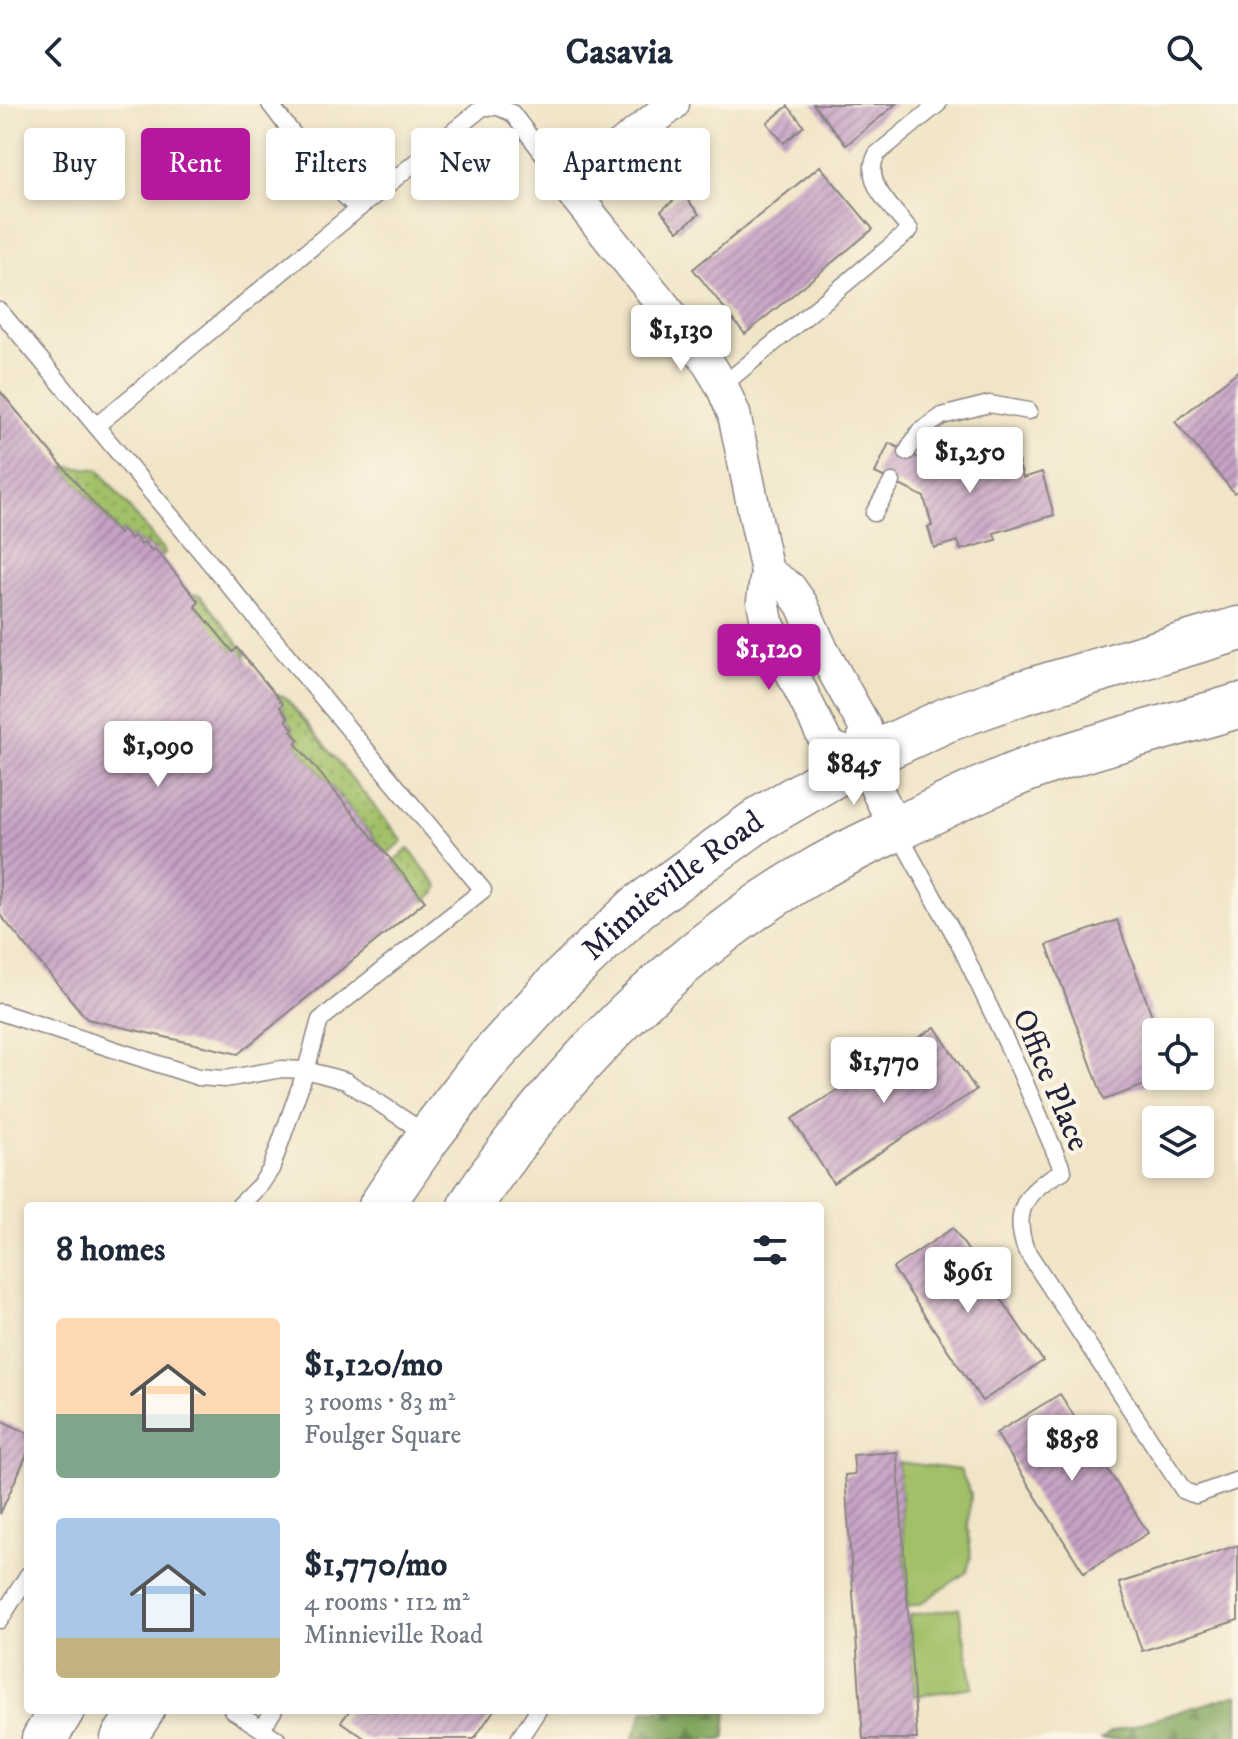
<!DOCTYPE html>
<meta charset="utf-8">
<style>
:root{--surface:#fff;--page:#f2f2f3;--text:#1f2937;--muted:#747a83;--accent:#b5179e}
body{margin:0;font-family:"IM FELL DW Pica",serif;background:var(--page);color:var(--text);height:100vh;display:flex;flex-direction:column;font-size:30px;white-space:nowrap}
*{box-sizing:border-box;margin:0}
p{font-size:26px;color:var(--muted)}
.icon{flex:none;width:44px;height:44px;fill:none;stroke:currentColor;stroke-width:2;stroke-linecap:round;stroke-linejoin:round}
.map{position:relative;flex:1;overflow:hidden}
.drawer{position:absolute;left:24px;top:1098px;width:800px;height:512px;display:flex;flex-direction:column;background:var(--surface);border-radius:8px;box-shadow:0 4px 12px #0003}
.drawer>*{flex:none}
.hud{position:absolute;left:24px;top:24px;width:800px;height:72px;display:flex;gap:16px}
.tools{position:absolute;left:1142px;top:914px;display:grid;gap:16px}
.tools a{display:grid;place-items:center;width:72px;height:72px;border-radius:8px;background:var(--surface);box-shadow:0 4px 12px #0003;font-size:40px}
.price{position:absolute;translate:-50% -68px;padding:0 18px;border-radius:8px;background:#fff;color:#222;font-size:26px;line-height:52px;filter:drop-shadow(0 2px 4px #0008)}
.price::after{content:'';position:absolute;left:50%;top:48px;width:24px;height:18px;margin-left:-12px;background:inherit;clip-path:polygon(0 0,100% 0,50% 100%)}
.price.current{background:var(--accent);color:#fff}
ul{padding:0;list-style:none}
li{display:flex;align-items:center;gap:24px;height:200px;padding:0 32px}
li span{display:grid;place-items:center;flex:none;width:224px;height:160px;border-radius:8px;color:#555}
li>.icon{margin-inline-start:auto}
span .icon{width:96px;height:96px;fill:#fffc;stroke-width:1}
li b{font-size:34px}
h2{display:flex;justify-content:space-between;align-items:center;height:96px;padding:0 32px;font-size:34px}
.chip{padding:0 28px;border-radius:8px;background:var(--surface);box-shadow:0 4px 12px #0003;font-size:28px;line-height:72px}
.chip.current{background:var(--accent);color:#fff}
header{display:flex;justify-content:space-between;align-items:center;height:104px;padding:0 32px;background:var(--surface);font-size:36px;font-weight:700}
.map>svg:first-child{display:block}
.green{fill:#a1c068;stroke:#627152;stroke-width:2}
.forest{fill:url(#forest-firs);stroke:#51644c;stroke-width:2}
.garden{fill:url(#garden-dots);stroke:#627152;stroke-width:2}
.building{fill:url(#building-hatch)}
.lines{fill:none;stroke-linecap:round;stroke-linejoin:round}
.service-casing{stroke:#8a8482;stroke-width:19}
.minor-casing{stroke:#8a8482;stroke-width:35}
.primary-casing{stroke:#8a8482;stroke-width:47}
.service{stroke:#fff;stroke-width:16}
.minor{stroke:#fff;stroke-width:32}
.primary{stroke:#fff;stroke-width:44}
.labels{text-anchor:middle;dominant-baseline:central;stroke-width:8;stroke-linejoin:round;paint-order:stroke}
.street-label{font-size:32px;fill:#22223b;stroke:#fcf5e5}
</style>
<header><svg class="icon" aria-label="back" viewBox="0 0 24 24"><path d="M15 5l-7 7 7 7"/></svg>Casavia<svg class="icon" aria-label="search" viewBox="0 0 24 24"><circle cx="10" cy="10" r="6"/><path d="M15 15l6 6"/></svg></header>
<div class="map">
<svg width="1238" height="1635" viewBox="0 0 1238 1635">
<defs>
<pattern id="forest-firs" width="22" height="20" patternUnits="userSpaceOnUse" patternTransform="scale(2)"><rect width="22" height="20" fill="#80a65c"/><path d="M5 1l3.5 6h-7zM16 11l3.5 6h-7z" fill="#68874d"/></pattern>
<pattern id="garden-dots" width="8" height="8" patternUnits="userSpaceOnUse" patternTransform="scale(2)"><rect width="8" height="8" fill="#a1c068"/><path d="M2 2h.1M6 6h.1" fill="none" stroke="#839c57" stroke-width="1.8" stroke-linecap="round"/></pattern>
<pattern id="building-hatch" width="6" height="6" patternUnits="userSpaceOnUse" patternTransform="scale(2)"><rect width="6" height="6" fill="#c6a2c5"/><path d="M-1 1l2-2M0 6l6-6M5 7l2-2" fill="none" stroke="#a084a1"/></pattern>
</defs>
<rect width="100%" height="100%" fill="#fcf5e5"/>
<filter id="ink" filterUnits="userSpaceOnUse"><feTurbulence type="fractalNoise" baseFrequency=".0125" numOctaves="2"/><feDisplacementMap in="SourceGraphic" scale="16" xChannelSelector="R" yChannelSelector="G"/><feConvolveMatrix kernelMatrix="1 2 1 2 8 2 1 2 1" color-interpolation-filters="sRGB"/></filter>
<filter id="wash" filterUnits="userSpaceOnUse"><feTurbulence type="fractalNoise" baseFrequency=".006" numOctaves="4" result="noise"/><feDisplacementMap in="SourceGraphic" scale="32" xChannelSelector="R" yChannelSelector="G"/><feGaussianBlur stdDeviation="1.8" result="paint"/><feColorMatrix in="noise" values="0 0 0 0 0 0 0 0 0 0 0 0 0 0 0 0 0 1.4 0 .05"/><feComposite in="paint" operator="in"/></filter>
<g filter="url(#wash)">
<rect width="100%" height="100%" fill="#f1e5c8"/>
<g class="green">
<path d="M898,1358L960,1366L971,1390L968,1422L971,1452L967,1468L920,1500L908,1503Z"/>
<path d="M959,1504L973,1583L914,1592L909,1511Z"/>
</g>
<g class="forest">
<path d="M1238,1590V1635H1101L1108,1629Z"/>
<path d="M644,1606H727L725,1635H633Z"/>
</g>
<g class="garden">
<path d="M63,363L98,365L165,448L162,453L145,438L141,441L134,432L131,435L123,426L119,430Z"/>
<path d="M192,490L200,491L245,548L246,555C226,545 197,512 192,490Z"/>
<path d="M276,591L285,593L403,737L387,750L295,639L299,636L291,627L293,624L286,616L288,613L280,603Z"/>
<path d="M409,745L438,783L436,788L425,797L393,757Z"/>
</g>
<g id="blocks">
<g class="building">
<path d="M813,0H896L846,41Z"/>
<path d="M788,2L804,22L784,39L767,19Z"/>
<path d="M820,62L873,125L745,230L693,165Z"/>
<path d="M682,89L699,110L678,127L661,107Z"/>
<path d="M1238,267V386L1234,389L1175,318Z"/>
<path d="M0,287L119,430L123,426L131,435L134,432L141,441L144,438L152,447L155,445L162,453L199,498L195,502L233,548L237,544L283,600L280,603L288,613L286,616L293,625L291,627L299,636L295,639L425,797L238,950L87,915L0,811Z"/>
<path d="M889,339L937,363L979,350L981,357L1015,347L1023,374L1042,368L1054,411L994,429L996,436L961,446L958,437L934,444L928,423L932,422L924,393L875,369Z"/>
<path d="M1117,816L1158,928H1156V972H1170L1104,996L1047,841Z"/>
<path d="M935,923L976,986L833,1079L792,1015Z"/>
<path d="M953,1124L1043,1257L982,1297L893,1164Z"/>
<path d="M1060,1290L1148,1429L1084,1469L996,1329Z"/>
<path d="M0,1316L28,1329V1348L0,1410Z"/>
<path d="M897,1348L917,1635H863L845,1371L855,1370L853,1351Z"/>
<path d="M1238,1441V1516L1142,1547L1119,1479Z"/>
<path d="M350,1606H494L474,1635H366L341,1618Z"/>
</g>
</g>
</g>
<g filter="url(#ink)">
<use href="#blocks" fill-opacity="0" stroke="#8a8482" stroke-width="2"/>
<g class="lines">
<g class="service-casing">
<g id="service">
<path d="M270,0L328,76L358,105L483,3H498L512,9L569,84"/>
<path d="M0,207L483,786L320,916L306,966L271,1065L261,1080L239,1102"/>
<path d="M722,282L910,126C893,104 861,78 877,50L938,0"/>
<path d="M96,322L358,105"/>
<path d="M907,348L919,328L942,312L989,300L1029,307"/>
<path d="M874,409L892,378"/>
<path d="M897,727L959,839L1020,967L1063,1067C1027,1085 1011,1106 1026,1146L1184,1387L1196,1391L1238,1376"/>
<path d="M0,908L198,973L225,975L282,965L306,966L346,977L429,1032"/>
<path d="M0,1516L28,1471"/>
<path d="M232,1606L277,1635"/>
<path d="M262,1625L274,1606"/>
<path d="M519,1635L538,1606"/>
</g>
</g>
<g class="minor-casing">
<g id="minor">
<path d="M673,0L569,84L704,252L722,282L734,310L767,468L763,497L767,518L828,642L862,655"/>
<path d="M767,468L790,484L802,501L822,546L865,623L862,655L896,725"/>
</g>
</g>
<g class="primary-casing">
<g id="primary">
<path id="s1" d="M381,1102L429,1032L487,957L560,877L638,803L761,714L862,655L946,616L1021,589L1238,525"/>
<path d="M470,1102C556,971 678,845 815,766C848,747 884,731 918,715C964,692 1009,671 1057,655C1117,635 1178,620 1238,602"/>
<path d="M44,1635L62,1606"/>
<path d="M123,1635L142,1606"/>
</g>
</g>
<use href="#service" class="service"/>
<use href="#minor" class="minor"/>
<use href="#primary" class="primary"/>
</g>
</g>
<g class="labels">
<g class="street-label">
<text stroke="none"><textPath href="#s1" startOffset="436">Minnieville Road</textPath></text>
<text transform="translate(1050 976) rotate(67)">Office Place</text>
</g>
</g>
</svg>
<div class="tools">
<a><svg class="icon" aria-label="locate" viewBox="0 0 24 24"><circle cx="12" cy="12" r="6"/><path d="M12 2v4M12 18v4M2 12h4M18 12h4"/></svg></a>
<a><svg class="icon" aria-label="layers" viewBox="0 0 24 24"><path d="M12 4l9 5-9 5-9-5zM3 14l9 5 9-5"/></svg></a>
</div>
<b class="price" style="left:681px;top:269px">$1,130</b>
<b class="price" style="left:970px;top:391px">$1,250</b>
<b class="price current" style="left:769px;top:588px">$1,120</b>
<b class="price" style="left:158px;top:685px">$1,090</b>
<b class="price" style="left:854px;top:703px">$845</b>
<b class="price" style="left:884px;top:1001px">$1,770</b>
<b class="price" style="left:968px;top:1211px">$961</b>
<b class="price" style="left:1072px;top:1379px">$858</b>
<div class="hud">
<a class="chip">Buy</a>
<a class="chip current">Rent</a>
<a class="chip">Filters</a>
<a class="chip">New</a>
<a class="chip">Apartment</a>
</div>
<section class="drawer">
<h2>8 homes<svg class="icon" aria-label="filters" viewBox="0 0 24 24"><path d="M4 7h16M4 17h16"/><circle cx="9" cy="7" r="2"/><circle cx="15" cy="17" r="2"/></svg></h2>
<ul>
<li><span style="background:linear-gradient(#ffd9b3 60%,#7fa58c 0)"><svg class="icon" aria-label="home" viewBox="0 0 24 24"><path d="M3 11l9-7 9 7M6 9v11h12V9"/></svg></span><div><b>$1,120/mo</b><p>3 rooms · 83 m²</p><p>Foulger Square</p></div></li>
<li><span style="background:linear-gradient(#a9c7e8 75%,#c2b280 0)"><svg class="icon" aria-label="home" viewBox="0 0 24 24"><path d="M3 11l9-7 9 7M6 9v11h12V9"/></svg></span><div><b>$1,770/mo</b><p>4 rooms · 112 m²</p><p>Minnieville Road</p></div></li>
</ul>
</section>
</div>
